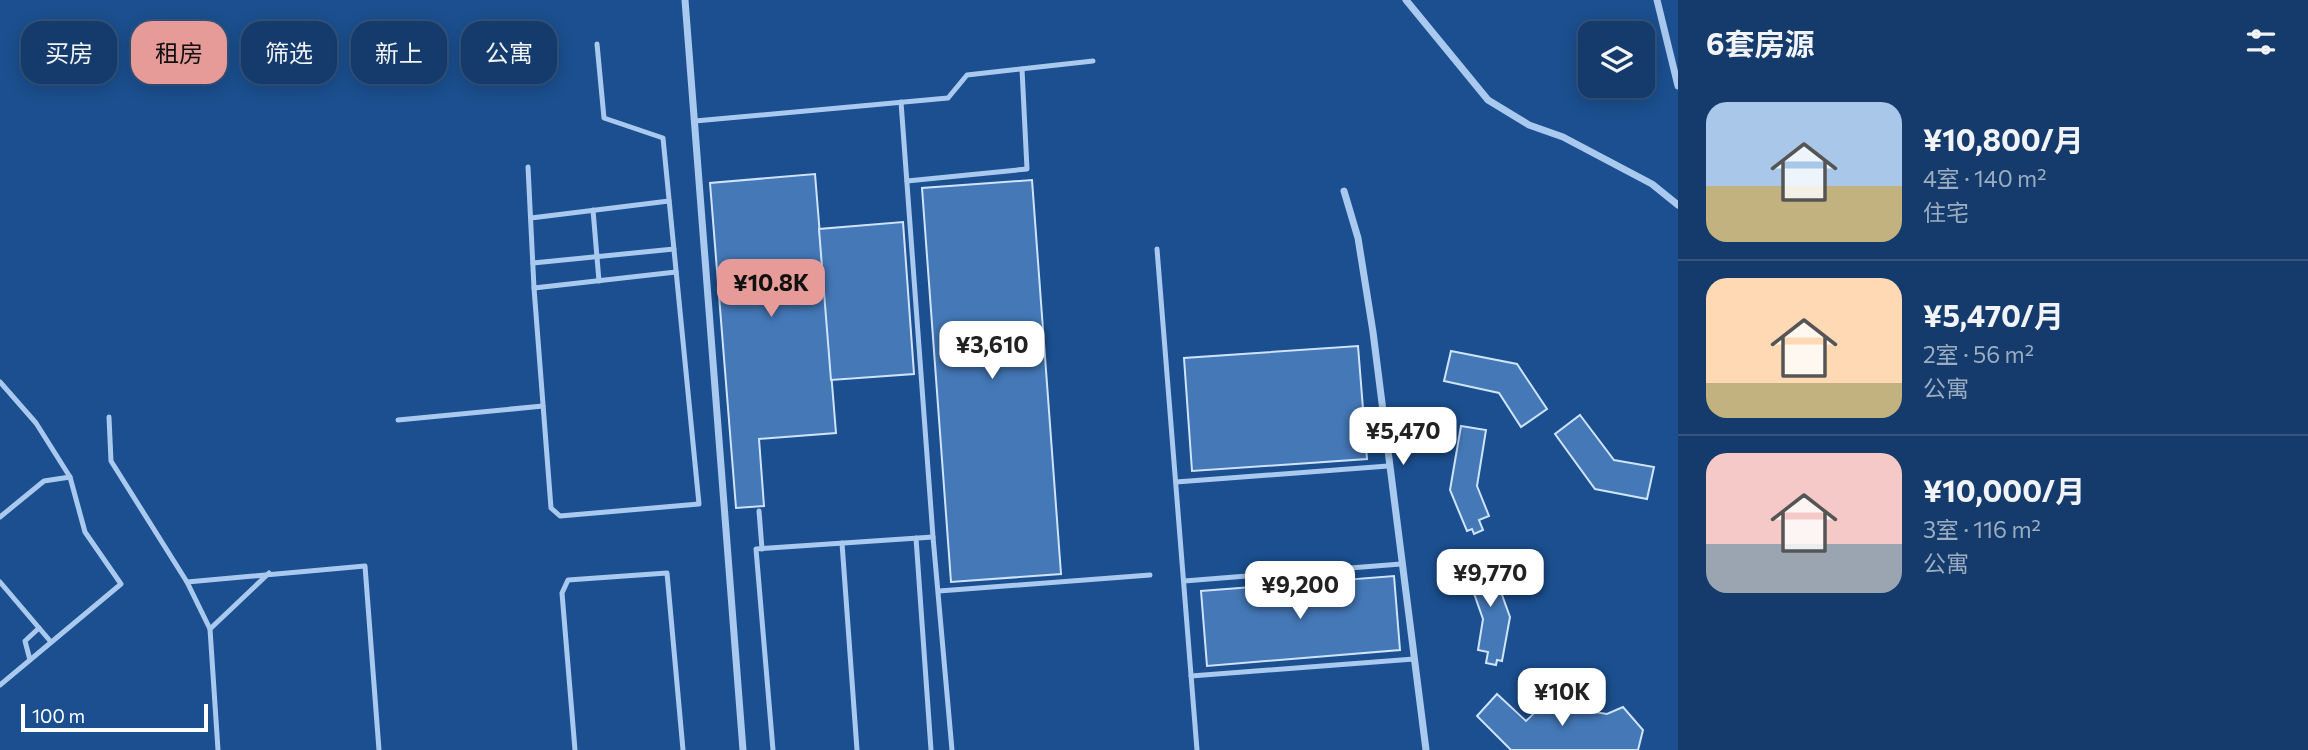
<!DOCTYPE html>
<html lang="zh">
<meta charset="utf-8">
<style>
:root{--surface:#143b6b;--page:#214673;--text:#f1f3f6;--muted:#9dadc1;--line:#33557e;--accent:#e69b98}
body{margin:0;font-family:Commissioner,"Noto Sans SC",sans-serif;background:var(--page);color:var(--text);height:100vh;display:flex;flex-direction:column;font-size:26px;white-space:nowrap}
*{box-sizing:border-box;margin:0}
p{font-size:23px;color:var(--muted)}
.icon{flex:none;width:38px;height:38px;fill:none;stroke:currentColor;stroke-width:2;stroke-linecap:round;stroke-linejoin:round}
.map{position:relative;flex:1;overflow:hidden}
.drawer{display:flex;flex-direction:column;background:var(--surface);width:630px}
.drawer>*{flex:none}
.banner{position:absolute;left:21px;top:21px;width:665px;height:63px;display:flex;gap:14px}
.fabs{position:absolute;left:1578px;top:21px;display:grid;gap:14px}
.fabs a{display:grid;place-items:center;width:77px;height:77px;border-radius:14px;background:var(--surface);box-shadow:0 4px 18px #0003,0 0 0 2px var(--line);font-size:35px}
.scale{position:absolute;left:21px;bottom:18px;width:187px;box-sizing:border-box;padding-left:7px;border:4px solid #fff;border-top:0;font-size:19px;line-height:24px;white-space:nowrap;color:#fff;-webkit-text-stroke:5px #1b4f8f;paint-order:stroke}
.price{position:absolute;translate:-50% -60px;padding:0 16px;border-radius:14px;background:#fff;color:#222;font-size:23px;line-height:46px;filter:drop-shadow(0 2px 4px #0008)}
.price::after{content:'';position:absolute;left:50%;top:42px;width:21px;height:16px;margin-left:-10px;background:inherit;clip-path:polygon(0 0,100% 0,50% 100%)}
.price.on{background:var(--accent);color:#111}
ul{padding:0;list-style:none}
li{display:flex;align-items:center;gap:21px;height:175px;padding:0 28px}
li+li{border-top:2px solid var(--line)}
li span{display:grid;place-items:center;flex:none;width:196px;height:140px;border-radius:21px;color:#555}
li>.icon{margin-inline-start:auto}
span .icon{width:84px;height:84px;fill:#fffc;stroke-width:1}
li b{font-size:30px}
h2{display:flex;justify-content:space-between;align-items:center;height:84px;padding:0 28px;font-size:30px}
.chip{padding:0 24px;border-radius:21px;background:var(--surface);box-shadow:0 4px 18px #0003,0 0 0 2px var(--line);font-size:24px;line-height:63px}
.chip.on{background:var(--accent);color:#111}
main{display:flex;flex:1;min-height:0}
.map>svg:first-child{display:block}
.building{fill:#4478b7;stroke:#cfe3fa;stroke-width:2}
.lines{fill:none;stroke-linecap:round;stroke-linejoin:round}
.lane{stroke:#a9c9ee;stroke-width:5}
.street{stroke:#a9c9ee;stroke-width:7}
</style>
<main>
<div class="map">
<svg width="1678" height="750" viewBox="0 0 1678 750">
<rect width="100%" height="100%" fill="#1b4f8f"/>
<g class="building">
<path d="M815,174L836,433L759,439L764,506L736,508L710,183Z"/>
<path d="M1032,180L1061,574L951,582L922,188Z"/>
<path d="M903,222L914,374L831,380L819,229Z"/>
<path d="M1358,346L1367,459L1192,471L1184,358Z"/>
<path d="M1451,351L1517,364L1547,409L1521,427L1499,393L1444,381Z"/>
<path d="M1580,415L1614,460L1654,467L1647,499L1595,489L1555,434Z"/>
<path d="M1461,426L1486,430L1477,486L1489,516L1479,520L1483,530L1474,534L1472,529L1467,531L1450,490Z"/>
<path d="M1488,556L1510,617L1502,661L1497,660L1496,665L1486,663L1488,652L1478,650L1483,619L1464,565Z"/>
<path d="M1394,576L1400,650L1207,666L1201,591Z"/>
<path d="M1497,694L1526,721L1544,704L1607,714L1623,707L1643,730L1638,750H1511L1477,716Z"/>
</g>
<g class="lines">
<g class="lane">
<path d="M901,102L933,537L952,750"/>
<path d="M695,121L948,98L967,75L1093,61"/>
<path d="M528,167L534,288L551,508L560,516L699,504L663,138L604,118L597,44"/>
<path d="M907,181L1027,169L1022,69"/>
<path d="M593,210L599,281"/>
<path d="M531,218L669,201"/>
<path d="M1157,249L1197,750"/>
<path d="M533,263L674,249"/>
<path d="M534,288L676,272"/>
<path d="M0,382L36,423L70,477L85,532L121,584L0,685"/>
<path d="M109,417L111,461L187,582L365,566L379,750"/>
<path d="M398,420L543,406"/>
<path d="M1176,482L1388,466"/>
<path d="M759,511L762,549"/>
<path d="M0,517L44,481L70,477"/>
<path d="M916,538L931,750"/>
<path d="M842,543L857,750"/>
<path d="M1184,581L1401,564"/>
<path d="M0,582L51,642"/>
<path d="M187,582L210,629L218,750"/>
<path d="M939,591L1150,575"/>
<path d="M210,629L269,573"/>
<path d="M30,660L25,641L39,628"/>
<path d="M1191,676L1414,659"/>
<path d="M575,750L562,593L568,580L667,573L683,750"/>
<path d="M773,750L756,549L933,537"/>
</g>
<g class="street">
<path d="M685,0L743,750"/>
<path d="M1406,0L1488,100L1529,125L1563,137L1652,184L1678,205"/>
<path d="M1657,0L1678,86"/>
<path d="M1344,191L1358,238L1373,332L1426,750"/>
</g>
</g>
</svg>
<div class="fabs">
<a><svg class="icon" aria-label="layers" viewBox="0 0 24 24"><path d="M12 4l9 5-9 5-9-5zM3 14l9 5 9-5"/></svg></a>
</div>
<div class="scale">100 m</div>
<b class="price on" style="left:771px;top:319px">¥10.8K</b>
<b class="price" style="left:992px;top:381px">¥3,610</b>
<b class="price" style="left:1403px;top:467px">¥5,470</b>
<b class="price" style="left:1490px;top:609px">¥9,770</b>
<b class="price" style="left:1300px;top:621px">¥9,200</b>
<b class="price" style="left:1562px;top:728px">¥10K</b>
<div class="banner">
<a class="chip">买房</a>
<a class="chip on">租房</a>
<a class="chip">筛选</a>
<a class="chip">新上</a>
<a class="chip">公寓</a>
</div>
</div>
<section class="drawer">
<h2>6套房源<svg class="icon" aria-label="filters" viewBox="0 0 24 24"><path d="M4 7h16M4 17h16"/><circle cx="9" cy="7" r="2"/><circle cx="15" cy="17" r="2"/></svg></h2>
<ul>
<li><span style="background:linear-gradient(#a9c7e8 60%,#c2b280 0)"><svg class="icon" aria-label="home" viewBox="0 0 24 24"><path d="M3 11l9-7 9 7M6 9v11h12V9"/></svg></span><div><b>¥10,800/月</b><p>4室 · 140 m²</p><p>住宅</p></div></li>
<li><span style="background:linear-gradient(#ffd9b3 75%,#c2b280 0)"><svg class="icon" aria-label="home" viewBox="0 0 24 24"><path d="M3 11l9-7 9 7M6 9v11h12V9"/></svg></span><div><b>¥5,470/月</b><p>2室 · 56 m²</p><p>公寓</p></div></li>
<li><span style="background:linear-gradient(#f6c9c9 65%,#9aa5b1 0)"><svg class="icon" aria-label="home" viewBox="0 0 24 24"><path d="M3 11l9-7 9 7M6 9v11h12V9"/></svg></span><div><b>¥10,000/月</b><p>3室 · 116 m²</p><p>公寓</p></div></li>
</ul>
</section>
</main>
